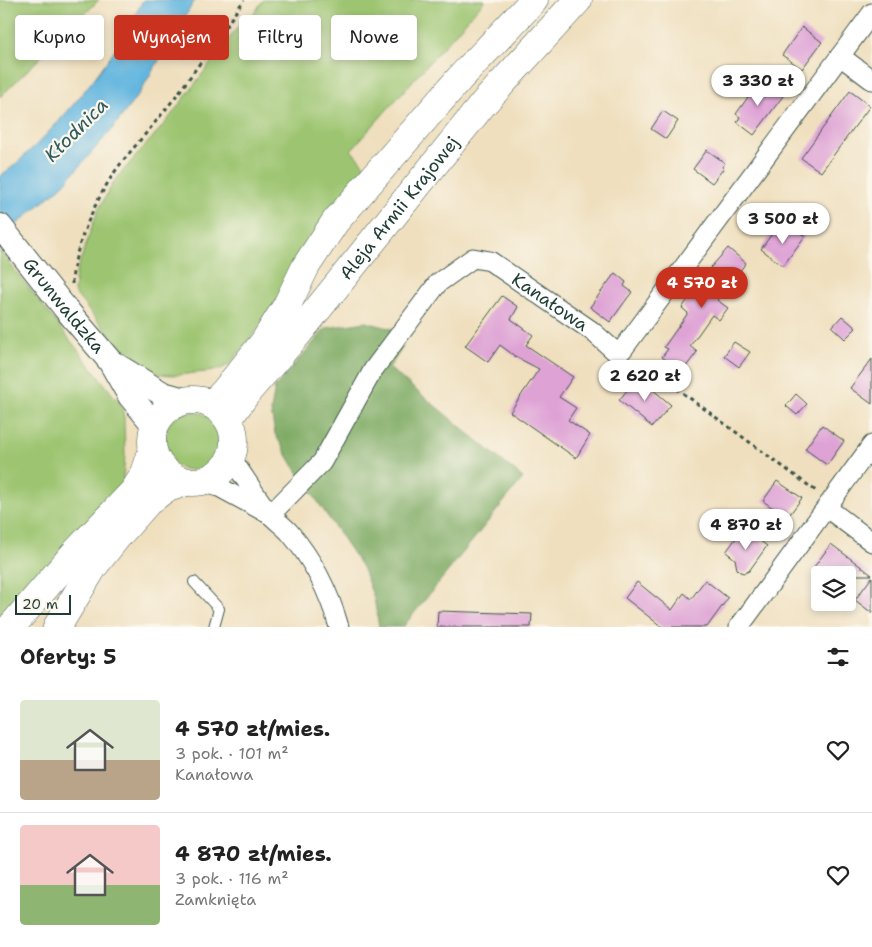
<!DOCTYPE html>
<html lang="pl">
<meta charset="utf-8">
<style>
:root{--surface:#fff;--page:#f6f6f6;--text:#222;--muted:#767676;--line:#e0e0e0;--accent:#c8321e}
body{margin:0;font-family:"Shantell Sans",sans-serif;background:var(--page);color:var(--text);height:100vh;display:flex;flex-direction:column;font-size:19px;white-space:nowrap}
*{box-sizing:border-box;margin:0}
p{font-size:16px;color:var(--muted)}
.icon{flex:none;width:28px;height:28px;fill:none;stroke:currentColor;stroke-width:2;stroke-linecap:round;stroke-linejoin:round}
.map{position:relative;height:627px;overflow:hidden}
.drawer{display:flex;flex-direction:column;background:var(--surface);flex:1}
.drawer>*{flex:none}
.hud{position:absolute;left:15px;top:15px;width:500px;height:45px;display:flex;gap:10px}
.tools{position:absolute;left:811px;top:566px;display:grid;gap:10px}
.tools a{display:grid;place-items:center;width:45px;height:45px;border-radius:5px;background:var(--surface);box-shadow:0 2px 8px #0003;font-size:25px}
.scale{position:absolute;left:15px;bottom:12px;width:56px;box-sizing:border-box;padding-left:5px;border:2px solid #1f3d34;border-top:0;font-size:14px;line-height:18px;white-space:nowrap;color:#1f3d34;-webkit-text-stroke:4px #fbf7ec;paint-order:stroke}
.price{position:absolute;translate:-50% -42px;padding:0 11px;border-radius:18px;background:#fff;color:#222;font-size:16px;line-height:32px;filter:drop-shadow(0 1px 2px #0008)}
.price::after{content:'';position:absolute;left:50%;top:30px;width:15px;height:11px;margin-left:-8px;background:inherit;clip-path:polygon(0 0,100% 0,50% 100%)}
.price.active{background:var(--accent);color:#fff}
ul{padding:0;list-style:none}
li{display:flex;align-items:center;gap:15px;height:125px;padding:0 20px}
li+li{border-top:1px solid var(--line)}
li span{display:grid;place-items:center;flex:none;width:140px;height:100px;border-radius:5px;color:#555}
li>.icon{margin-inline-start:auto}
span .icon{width:60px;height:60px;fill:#fffc;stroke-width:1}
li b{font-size:21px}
h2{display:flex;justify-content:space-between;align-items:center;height:60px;padding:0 20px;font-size:21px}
.chip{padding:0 18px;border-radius:5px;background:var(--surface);box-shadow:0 2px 8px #0003;font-size:18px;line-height:45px}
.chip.active{background:var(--accent);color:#fff}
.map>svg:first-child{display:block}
.green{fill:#9dc571;stroke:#5e8152}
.forest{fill:#7eaa63;stroke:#4e744c}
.water{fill:#64b6df;stroke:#427a8a}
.building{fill:#dea2d5}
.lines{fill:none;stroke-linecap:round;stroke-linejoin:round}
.service-casing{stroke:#3e5549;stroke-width:12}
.minor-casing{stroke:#3e5549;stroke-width:21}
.tertiary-casing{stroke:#3e5549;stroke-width:26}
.primary-casing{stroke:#3e5549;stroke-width:29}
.path{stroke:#3e5549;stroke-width:3;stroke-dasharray:4 4;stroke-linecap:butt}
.service{stroke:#fff;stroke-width:10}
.minor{stroke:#fff;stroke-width:19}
.tertiary{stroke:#fff;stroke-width:24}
.primary{stroke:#fff;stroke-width:28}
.labels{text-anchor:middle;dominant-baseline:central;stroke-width:4.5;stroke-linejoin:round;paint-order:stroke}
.street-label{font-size:18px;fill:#1f3d34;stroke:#fbf7ec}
.water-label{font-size:19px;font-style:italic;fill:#305b5f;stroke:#fbf7ec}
</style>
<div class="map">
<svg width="872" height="627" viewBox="0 0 872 627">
<rect width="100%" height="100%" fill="#fbf7ec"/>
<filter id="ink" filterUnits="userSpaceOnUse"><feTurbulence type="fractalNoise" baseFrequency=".02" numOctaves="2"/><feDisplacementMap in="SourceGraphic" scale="10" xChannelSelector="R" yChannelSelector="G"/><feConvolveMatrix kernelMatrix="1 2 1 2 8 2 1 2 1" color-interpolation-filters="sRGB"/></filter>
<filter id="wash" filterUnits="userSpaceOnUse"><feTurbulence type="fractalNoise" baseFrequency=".0096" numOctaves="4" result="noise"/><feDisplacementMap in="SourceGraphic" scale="20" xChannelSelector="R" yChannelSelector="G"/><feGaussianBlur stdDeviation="1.12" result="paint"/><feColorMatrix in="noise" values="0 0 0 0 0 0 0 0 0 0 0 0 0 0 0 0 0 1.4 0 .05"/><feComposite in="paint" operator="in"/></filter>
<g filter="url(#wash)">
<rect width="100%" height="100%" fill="#efdfbe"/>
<g class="green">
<path d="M0,0H99L0,97Z"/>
<path d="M263,0H485L351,150L365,166L321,226L275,307L230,364C218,372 207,372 194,373C180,375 165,377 152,371C127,360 92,314 74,292L76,273L91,230L98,210L115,180L166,122L244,19L248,23Z"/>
<path d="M0,251L121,405L124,417L125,455L122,489L55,561L0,615Z"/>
<circle cx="192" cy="441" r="29"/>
</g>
<path class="forest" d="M366,322L396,330L403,347L389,368L523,478L403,627H379L374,598L362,567L293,465L275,434L271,411L275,387L326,328Z"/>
<path class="water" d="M143,0H195L140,92L113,128L63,185L17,224L0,243V176C14,167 25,155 37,144C79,102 117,53 143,0Z"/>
<g id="blocks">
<g class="building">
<path d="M802,27L822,42L802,69L782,55Z"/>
<path d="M761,79L783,96L754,135L737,122L740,117L736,114Z"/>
<path d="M850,91L870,106L821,172L801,158Z"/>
<path d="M663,111L678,121L666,139L651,129Z"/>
<path d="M707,150L725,163L722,167L724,168L712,183L693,169Z"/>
<path d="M777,227L786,234L792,227L805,236L783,266L761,249Z"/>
<path d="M728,248L746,263L717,300L728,308L719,320L712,315L690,346L697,352L682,372L662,357L668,349L664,347L688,313L682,308L711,267Z"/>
<path d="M615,273L626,282L624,286L632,292L610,322L590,307Z"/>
<path d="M502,296L518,307L511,319L533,335L526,345L573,377L559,397L576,408L568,420L590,435L576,458L510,412L539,369L516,357L500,345L488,362L465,346Z"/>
<path d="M842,316L856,328L845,339L832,327Z"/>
<path d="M734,342L750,352L739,367L724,356Z"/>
<path d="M872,359V404L850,388Z"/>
<path d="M638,377L671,405L652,427L619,400Z"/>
<path d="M796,394L807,404L797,415L786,406Z"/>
<path d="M822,425L844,441L827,465L805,449Z"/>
<path d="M777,481L802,498L787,518L763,501Z"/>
<path d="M743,528L767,546L749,571L744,573L740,572L737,569L735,559L726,552Z"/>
<path d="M831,544L839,550L872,575H825L814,567Z"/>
<path d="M872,577V613L855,600Z"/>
<path d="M705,580L728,598L707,627H662L625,598L637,582L672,610L684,593L691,599Z"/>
<path d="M438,611L532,614L531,627H437Z"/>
</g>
</g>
</g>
<g filter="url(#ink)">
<use href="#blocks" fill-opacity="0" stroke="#3e5549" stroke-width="1"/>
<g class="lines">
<g class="service-casing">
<path id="service" d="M194,582L219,609L214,627"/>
</g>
<g class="minor-casing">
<g id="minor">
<path d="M840,56L872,80"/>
<path d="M231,458C244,476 256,497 270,514C276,521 284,526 290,533C313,560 329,592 339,627"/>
<path d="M200,482L219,487L269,514"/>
<path d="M827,508L872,542"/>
<path id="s1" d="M270,515L322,462L373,370L438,283L473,258L490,261L592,331L618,354L623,349L872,13"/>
<path d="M739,627L872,445"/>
</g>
</g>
<g class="tertiary-casing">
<g id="tertiary">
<path id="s2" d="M0,226L65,308L110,361L130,396L154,425"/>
<path d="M111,362L163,394L185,400"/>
</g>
</g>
<g class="primary-casing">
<g id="primary">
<circle cx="193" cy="441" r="41"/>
<path d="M212,404L224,392L264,342L286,307L306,266L335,222L460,78L534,0"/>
<path id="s3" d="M228,419L249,390L297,335L483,104L578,0"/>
<path d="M11,627L74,554L134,491L145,473L152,452"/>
<path d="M57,627L94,566L117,537L148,502L165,489L186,482"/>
</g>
</g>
<g class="path">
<path d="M72,284C73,247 99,191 122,162C139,141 157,121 173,100C198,67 221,33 244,0"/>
<path d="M638,360L816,491"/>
</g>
<use href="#service" class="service"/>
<use href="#minor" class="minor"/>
<use href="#tertiary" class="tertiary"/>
<use href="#primary" class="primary"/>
</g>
</g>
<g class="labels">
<g class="street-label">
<text stroke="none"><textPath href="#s3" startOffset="272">Aleja Armii Krajowej</textPath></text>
<text stroke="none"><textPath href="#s1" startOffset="421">Kanałowa</textPath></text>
<text stroke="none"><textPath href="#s2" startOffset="102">Grunwaldzka</textPath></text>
</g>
<g class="water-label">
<text transform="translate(76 130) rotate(-45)">Kłodnica</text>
</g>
</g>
</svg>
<div class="tools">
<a><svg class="icon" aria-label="layers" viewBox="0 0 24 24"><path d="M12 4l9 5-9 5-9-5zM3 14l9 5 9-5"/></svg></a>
</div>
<div class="scale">20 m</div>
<b class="price" style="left:758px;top:107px">3 330 zł</b>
<b class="price" style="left:783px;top:245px">3 500 zł</b>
<b class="price active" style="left:702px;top:309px">4 570 zł</b>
<b class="price" style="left:645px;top:402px">2 620 zł</b>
<b class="price" style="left:746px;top:551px">4 870 zł</b>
<div class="hud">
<a class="chip">Kupno</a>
<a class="chip active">Wynajem</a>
<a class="chip">Filtry</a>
<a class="chip">Nowe</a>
</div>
</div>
<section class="drawer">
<h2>Oferty: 5<svg class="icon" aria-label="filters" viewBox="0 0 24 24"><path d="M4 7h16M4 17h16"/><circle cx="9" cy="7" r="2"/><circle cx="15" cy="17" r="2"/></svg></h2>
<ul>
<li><span style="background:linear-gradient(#dfe7d0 60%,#b9a48a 0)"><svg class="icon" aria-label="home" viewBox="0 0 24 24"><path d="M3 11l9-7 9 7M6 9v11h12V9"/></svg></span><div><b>4 570 zł/mies.</b><p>3 pok. · 101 m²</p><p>Kanałowa</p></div><svg class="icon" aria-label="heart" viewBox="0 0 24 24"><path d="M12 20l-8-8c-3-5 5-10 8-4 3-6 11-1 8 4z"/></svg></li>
<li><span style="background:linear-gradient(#f6c9c9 60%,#8fb573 0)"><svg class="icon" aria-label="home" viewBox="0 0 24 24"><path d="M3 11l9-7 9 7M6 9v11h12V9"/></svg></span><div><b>4 870 zł/mies.</b><p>3 pok. · 116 m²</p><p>Zamknięta</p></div><svg class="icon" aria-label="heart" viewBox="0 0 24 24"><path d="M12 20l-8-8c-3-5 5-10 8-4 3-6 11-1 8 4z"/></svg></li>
</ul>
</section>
